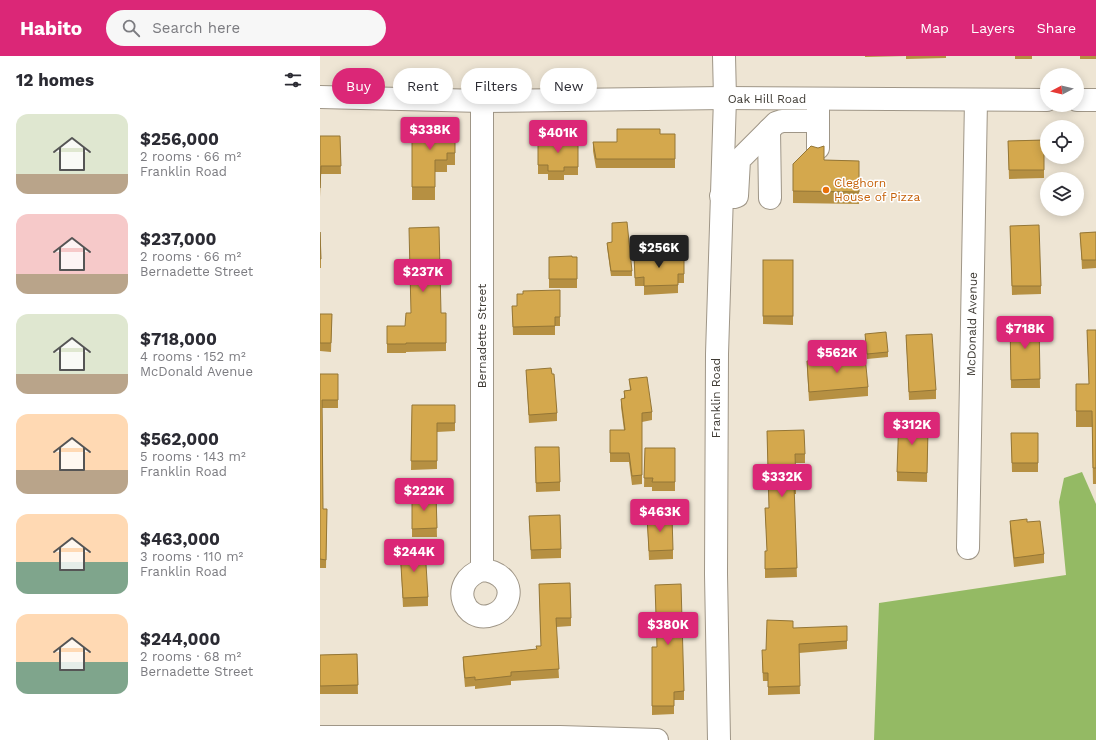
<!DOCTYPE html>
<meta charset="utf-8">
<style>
:root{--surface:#fff;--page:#f7f7f7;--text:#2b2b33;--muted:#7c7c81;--accent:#db2777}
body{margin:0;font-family:"Work Sans",sans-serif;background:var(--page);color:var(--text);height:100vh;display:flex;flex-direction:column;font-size:15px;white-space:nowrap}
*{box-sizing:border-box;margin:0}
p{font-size:13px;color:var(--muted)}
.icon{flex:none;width:22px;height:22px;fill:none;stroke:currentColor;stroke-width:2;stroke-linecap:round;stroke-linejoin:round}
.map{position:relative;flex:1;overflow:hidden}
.sheet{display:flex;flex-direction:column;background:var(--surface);width:320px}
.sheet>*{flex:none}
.top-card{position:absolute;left:12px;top:12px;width:380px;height:36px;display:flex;gap:8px}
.needle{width:26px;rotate:263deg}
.fabs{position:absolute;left:720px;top:12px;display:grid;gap:8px}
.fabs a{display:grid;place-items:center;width:44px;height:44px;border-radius:50%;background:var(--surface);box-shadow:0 2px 10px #0003;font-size:20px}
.price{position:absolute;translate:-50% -34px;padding:0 9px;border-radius:4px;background:var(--accent);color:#fff;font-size:13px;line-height:26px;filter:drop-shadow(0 1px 2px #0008)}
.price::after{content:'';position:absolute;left:50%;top:24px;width:12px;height:9px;margin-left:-6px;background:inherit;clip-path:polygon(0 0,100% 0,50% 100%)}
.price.active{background:#222;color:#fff}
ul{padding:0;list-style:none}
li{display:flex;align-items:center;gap:12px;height:100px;padding:0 16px}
li span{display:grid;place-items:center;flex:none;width:112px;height:80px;border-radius:12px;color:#555}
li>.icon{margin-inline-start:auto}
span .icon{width:48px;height:48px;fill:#fffc;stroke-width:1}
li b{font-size:17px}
h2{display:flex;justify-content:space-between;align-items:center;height:48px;padding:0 16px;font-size:17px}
.tag{padding:0 14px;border-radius:18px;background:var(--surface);box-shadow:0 2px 10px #0003;font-size:14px;line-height:36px}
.tag.active{background:var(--accent);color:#fff}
header{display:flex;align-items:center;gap:24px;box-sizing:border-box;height:56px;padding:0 20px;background:var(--accent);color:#fff}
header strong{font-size:19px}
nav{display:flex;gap:22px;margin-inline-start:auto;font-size:14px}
.search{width:280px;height:36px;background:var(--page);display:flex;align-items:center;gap:10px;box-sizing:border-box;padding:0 14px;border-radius:22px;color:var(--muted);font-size:15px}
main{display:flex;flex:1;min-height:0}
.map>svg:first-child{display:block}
.forest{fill:#94ba64}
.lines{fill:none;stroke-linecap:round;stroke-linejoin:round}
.minor-casing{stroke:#9f9687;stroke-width:24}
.major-casing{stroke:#9f9687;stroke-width:24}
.minor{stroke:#fff;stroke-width:22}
.major{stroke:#fff;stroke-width:22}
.wall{fill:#b69042}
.building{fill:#d4a84d;stroke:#947636}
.food-dot{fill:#e8710a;stroke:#fff;stroke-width:1.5}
.labels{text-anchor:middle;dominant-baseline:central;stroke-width:3;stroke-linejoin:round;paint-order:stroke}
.street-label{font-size:12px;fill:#3f3b34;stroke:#fff}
.food-label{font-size:12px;fill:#c56008;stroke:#fff;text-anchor:start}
</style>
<header>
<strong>Habito</strong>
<div class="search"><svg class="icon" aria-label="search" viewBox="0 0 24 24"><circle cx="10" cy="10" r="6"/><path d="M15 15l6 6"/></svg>Search here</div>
<nav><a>Map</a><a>Layers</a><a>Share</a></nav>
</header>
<main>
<section class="sheet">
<h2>12 homes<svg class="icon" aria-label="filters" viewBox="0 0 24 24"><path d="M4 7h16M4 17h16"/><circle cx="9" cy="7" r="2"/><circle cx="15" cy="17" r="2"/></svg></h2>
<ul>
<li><span style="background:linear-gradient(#dfe7d0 75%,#b9a48a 0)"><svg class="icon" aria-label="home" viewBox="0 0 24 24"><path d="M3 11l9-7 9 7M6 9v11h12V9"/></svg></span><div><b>$256,000</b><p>2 rooms · 66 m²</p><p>Franklin Road</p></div></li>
<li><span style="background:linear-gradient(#f6c9c9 75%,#b9a48a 0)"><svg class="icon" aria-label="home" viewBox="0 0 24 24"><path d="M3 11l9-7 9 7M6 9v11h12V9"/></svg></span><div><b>$237,000</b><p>2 rooms · 66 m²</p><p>Bernadette Street</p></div></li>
<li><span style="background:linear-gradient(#dfe7d0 75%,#b9a48a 0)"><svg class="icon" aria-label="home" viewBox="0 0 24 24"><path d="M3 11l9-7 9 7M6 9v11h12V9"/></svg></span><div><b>$718,000</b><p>4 rooms · 152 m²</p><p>McDonald Avenue</p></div></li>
<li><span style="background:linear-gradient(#ffd9b3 70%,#b9a48a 0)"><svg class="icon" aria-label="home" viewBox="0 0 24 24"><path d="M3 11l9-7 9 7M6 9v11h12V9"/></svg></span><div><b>$562,000</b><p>5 rooms · 143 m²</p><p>Franklin Road</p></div></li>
<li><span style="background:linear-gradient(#ffd9b3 60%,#7fa58c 0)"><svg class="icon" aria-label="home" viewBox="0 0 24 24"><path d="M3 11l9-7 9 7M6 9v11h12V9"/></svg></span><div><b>$463,000</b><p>3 rooms · 110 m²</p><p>Franklin Road</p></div></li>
<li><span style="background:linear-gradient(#ffd9b3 60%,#7fa58c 0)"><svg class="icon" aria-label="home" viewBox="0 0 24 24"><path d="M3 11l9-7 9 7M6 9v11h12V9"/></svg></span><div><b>$244,000</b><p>2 rooms · 68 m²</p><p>Bernadette Street</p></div></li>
</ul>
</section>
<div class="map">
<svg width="776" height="684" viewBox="0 0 776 684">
<rect width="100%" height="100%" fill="#eee5d4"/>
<path class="forest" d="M762,416L776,448V684H554L559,547L746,519L739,446L744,422Z"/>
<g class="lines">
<g class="minor-casing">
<g id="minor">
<path d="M0,41L162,45L405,42L727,44"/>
<path d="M757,44H776"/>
<path d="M162,45V514C127,526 144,569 172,559C178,557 183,553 186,547C195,529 180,515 162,514"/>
<path d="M449,74L450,142"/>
<path d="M498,92V49"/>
<path d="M401,140L414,141L417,140L419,104L456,67L462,65H498"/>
<path d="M648,492L656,44"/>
<path d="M0,681H240L337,684"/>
</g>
</g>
<g class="major-casing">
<path id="major" d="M399,684L396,518L397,298L405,42L404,0"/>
</g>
<use href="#minor" class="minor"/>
<use href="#major" class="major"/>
</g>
<g class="wall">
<path d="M545,0H626V2L586,3V0L545,1Z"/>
<rect x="695" y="0" width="17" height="3"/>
<rect x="760" y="0" width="16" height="3"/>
<path d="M92,67L135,70V109H127V116H115V144H92Z"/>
<path d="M340,78H355V112H276L273,95V86H297Z"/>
<path d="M0,80H20L21,118H1L0,141Z"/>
<path d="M218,83L250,86H258V119H244V124H228V118H218Z"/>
<path d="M724,84V122L689,123L688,85Z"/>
<path d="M504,104L539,105V148L473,147V108Z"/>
<path d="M690,170L721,230V238L692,239Z"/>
<path d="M0,176L1,203V212H0Z"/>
<path d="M776,176V212L762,213L760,177Z"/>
<path d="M292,186L312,215V220H291L287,191V187Z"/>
<path d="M314,199L364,202V227H358V237L324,239V230H315Z"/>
<rect x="229" y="201" width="28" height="31"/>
<path d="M443,204H473V269L443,268Z"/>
<path d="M240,234V270H235V279H193L192,250H197L203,238Z"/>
<path d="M121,257H126V295L86,296V297H67V270H85Z"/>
<path d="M0,258H12L11,296L0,295Z"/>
<path d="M690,265H719L720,332H691Z"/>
<path d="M767,274H776V428H773L772,371H756V328H769Z"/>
<path d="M545,278L568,296V301L547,303Z"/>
<path d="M586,279L616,334V343L589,344Z"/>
<path d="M487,305L548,331V340L489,345L487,313Z"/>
<path d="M206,314L232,318L237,357V365L209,367Z"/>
<path d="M0,318H18V352H2L3,453H7L6,512H0Z"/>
<path d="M309,323L332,356V364L322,366V428L312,429L309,406H290V374H304L301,351V343L304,342V335L310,334Z"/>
<path d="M92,349H135V375L117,376V413L91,414Z"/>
<path d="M599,373L608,374L607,426L577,425V416Z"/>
<path d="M447,375L485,398V407H475L476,438H474L477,521L445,522V495H447L445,452H449Z"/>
<path d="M691,377H718V416H692Z"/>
<path d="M325,392H355V435H332V431H324Z"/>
<path d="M215,400L240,426V435L216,436Z"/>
<path d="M116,438L117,481H92V439Z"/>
<path d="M209,460L241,493V502L211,503Z"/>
<path d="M327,461L353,494V503L329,504Z"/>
<path d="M690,465L707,466L724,498V507L694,511L690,474Z"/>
<path d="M80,494L108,541V550L83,551Z"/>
<path d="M219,528L251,562V570L236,571L239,622L191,625V629L155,633V630L145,631L143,609V601L216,593L221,590Z"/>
<path d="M473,572L527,585V593L479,597L480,638L448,639V625H443L442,602L446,594Z"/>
<path d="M332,591L364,635V644H354V658L332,659Z"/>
<path d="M37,598L38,638H0V599Z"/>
</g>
<g class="building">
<path d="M92,67H128V70H135V97H127V104H115V131H92Z"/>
<path d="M297,73H340V78H355V103H276L273,86H297Z"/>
<path d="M0,80H20L21,110H1L0,132Z"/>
<path d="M250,82L249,86H258V111H244V115H228V109H218V83Z"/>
<path d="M724,84V114H689L688,85Z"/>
<path d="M491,90L498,92L504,90V104L539,105V136L473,135V108Z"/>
<path d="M307,166L312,215H291L287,187L292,186V167Z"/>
<path d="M719,169L721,230H692L690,170Z"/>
<path d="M119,171L121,257H126V287H86V288H67V270H85L86,257H91L89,172Z"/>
<path d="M0,176L1,203H0Z"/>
<path d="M776,176V204H762L760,177Z"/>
<path d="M357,198V202H364V218H358V229L324,230V221L315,222L314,199Z"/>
<path d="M252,200V201H257V223H229V201Z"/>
<rect x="443" y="204" width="30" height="56"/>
<path d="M240,234V261H235V270L193,271L192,250H197V238H203V235Z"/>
<path d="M0,258H12L11,287H0Z"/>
<path d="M690,265H719L720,323L691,324Z"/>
<path d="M767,274H776V412H773L772,355H756V328H769Z"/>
<path d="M566,276L568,296L547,298L545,278Z"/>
<path d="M612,278L616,334L589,336L586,279Z"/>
<path d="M545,300L548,331L489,336L487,305Z"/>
<path d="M231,312L232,318H234L237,357L209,359L206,314Z"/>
<path d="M0,318H18V344H2L3,453H7L6,504L0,503Z"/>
<path d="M327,321L332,356L322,357V419L312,420L309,397H290V374H305L301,343L305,342L304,335L311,334L309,323Z"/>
<path d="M92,349H135V367H117V405H91Z"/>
<path d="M579,359H599L598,373L608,374L607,417L577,416Z"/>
<path d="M484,374L485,398H475L476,429H474L477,512L445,513V495H447L445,452H449L447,375Z"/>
<path d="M691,377H718V407H692Z"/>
<path d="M215,391H239L240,426L216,427Z"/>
<path d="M325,392H355V426H332L333,422H324Z"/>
<path d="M116,438L117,472L92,473V439Z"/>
<path d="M240,459L241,493L211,494L209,460Z"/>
<path d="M352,460L353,494L329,495L327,461Z"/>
<path d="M707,463V466L720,465L724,498L694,502L690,465Z"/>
<path d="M105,492L108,541L83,542L80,494Z"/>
<path d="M250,527L251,562H236L239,613L191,616V620L155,624V621L145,622L143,601L217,593L216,590H221L219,528Z"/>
<path d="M361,528L364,635L354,636V650H332V591H337L335,529Z"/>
<path d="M447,564L473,565V572L527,570V585L479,588L480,630L448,631V617H443L442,594H446Z"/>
<path d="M37,598L38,629L0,630V599Z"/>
</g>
<circle class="food-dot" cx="506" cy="134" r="4"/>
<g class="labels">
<g class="street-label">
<text x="447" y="43">Oak Hill Road</text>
<text transform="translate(652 268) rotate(-89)">McDonald Avenue</text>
<text transform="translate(162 280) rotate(-90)">Bernadette Street</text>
<text transform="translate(396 342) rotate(-90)">Franklin Road</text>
</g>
<g class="food-label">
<text x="514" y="127">Cleghorn<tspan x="514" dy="14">House of Pizza</tspan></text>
</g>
</g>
</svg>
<div class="fabs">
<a><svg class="needle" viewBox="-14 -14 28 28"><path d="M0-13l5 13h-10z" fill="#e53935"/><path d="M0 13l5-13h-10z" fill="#7c7c81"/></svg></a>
<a><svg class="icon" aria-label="locate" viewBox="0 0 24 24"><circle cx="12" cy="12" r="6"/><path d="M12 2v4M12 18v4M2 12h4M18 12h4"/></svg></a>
<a><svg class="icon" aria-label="layers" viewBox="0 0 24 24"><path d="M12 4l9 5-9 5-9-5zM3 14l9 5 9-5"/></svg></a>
</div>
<b class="price" style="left:110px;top:95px">$338K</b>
<b class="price" style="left:238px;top:98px">$401K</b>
<b class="price active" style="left:339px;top:213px">$256K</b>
<b class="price" style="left:103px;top:237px">$237K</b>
<b class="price" style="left:705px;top:294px">$718K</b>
<b class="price" style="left:517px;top:318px">$562K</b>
<b class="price" style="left:592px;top:390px">$312K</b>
<b class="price" style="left:462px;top:442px">$332K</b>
<b class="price" style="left:104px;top:456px">$222K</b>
<b class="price" style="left:340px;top:477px">$463K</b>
<b class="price" style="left:94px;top:517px">$244K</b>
<b class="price" style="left:348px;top:590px">$380K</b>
<div class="top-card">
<a class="tag active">Buy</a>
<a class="tag">Rent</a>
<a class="tag">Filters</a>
<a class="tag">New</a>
</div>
</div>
</main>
